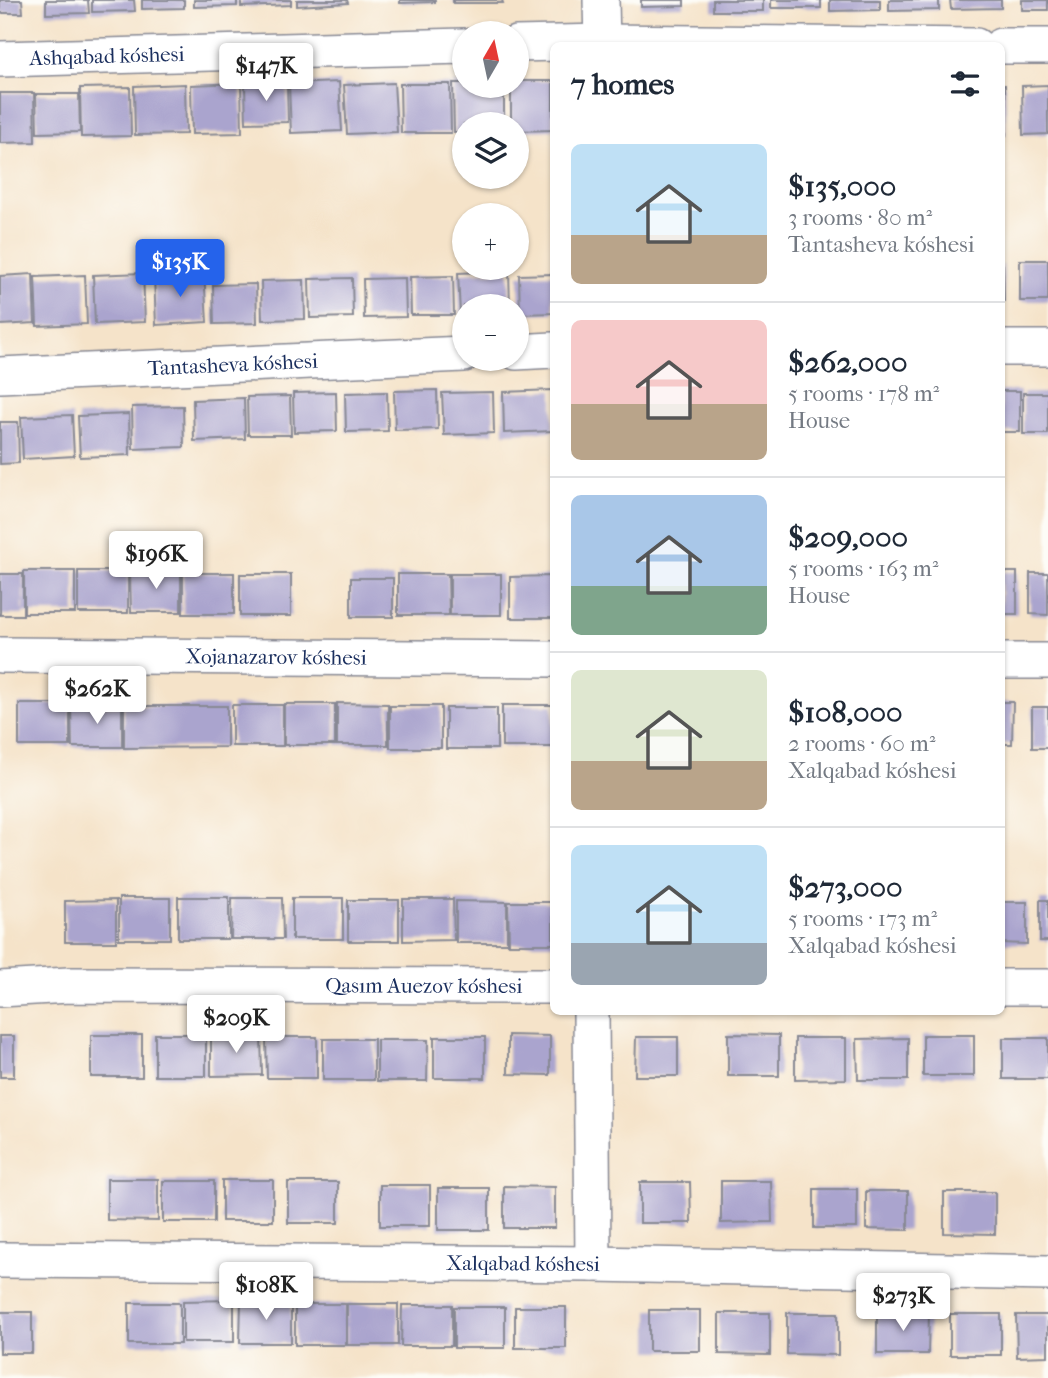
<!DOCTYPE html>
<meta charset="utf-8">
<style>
:root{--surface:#fff;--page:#f2f2f3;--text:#1f2937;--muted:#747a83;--line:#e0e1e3;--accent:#2563eb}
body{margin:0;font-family:"IM FELL French Canon",serif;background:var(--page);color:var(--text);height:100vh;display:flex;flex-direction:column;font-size:26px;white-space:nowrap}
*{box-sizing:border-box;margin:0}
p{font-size:23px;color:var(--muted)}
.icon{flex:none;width:38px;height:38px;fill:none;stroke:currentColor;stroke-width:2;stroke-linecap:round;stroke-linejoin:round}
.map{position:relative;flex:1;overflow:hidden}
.side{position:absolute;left:550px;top:42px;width:455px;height:973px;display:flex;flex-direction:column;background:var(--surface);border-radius:10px;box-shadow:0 2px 5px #0004}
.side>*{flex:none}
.needle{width:46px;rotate:9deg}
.controls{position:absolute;left:452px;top:21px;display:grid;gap:14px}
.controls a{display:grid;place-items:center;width:77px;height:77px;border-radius:50%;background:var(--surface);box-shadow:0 2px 5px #0004;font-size:35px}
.price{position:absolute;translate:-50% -60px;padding:0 16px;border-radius:7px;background:#fff;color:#222;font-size:23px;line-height:46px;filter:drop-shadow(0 2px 4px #0008)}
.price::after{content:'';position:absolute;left:50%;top:42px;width:21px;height:16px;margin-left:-10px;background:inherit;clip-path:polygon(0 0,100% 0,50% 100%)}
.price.on{background:var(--accent);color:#fff}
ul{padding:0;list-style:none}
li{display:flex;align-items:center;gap:21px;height:175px;padding:0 21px}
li+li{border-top:2px solid var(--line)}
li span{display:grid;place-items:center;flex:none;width:196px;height:140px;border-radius:10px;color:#555}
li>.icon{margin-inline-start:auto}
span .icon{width:84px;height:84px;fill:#fffc;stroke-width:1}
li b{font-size:30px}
h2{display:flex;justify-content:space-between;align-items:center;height:84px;padding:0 21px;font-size:30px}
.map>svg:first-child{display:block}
.building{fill:#aaa4ce}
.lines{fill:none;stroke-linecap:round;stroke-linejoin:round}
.minor-casing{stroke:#888994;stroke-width:38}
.minor{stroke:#fff;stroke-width:35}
.labels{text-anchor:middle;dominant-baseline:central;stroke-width:5;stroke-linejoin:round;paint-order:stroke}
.street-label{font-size:21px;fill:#1b2f5e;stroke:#fdfcf7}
</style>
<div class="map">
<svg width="1048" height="1378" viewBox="0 0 1048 1378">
<rect width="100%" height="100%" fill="#fdfcf7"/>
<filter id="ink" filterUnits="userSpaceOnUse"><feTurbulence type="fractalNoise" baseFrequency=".0143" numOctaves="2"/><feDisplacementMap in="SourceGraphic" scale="14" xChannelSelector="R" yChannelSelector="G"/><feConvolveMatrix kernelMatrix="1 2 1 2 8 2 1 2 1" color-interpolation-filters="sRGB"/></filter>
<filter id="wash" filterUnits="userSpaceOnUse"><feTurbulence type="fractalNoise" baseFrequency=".00686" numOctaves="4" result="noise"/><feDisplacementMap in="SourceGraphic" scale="28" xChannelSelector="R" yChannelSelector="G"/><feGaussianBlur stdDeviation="1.57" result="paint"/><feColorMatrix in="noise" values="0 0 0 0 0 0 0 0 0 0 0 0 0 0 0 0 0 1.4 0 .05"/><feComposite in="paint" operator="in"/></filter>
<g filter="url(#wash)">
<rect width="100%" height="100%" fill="#f5e3c9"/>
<g id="blocks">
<g class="building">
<path d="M0,0H22L23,13H0Z"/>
<path d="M46,0H88L89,13L46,14Z"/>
<path d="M92,0H134L135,11L92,12Z"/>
<path d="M142,0H184V8L142,9Z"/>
<path d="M194,0H237V6L194,7Z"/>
<path d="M241,0H291V5L241,7Z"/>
<path d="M297,0H347L348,3L297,6Z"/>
<path d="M400,0H435V2L400,3Z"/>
<path d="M453,0H502L503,3H453Z"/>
<path d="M641,0H684V6L641,7Z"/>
<rect x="713" y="0" width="50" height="11"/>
<rect x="771" y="0" width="50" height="8"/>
<path d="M830,0H880V10L830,11Z"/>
<path d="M889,0H939V10L889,11Z"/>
<path d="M950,0H1001V8L951,9Z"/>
<rect x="1022" y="0" width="26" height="10"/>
<path d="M516,81H553V130L516,131V124H511V86H516Z"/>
<path d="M339,82L342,131L291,133L289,84Z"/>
<path d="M241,83L242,133L192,134L191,85Z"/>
<path d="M394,83L397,132L347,134L344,85Z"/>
<path d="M453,83H464V86H504V124H464V132H454Z"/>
<path d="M185,84L186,134L135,135L134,86Z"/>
<path d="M287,84L288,122L246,123L245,85Z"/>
<path d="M400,84H450L451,133H401Z"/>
<path d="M1001,85H1005L1006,135H1001Z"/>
<path d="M1048,85V134L1023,135L1022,86Z"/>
<path d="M130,87L131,136L81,137L80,88Z"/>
<path d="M0,93H34L35,142L0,143Z"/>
<path d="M36,94H79L80,132L37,133Z"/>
<rect x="1020" y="260" width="28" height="41"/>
<path d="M1001,265H1003L1004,301H1001Z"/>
<path d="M509,271L510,306H464V314H460L458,273Z"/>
<path d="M143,273L145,322L95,324L93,275Z"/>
<path d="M204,273L207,322L156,325L154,276Z"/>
<path d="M33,274L35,323L0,325V276Z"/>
<path d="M553,274V313L520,314L519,275Z"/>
<path d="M85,275L87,324L37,326L35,277Z"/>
<path d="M453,276L454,315H411L410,277Z"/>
<path d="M352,278L353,317L310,318L309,279Z"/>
<path d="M405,278L406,317L364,318L363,279Z"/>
<path d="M304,280L305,319L262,320L261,281Z"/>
<path d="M256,284L257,323L214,324L213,285Z"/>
<path d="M437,390L438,429L395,430L394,391Z"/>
<path d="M553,390V431L504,433L503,392Z"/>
<rect x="1001" y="391" width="19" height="41"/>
<path d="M336,392L337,431L294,432L293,393Z"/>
<path d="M387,392L388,431L346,432L345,393Z"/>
<path d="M493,392L494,433L444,435L442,393Z"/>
<rect x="1023" y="393" width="25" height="41"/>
<path d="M290,396L291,435H248L247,397Z"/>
<path d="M244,398L245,439L194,441L193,400Z"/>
<path d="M183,406L184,447L133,449L132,407Z"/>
<path d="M129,414L130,455L80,457L78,416Z"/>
<path d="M72,415L74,456L23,459L21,417Z"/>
<path d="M0,422H18L19,463L0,464Z"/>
<rect x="24" y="571" width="51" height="42"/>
<rect x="78" y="571" width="50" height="42"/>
<path d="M130,571H181V612H131Z"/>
<rect x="1001" y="572" width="16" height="42"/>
<rect x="183" y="573" width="51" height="41"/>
<path d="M1030,573H1048V615L1030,614Z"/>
<rect x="0" y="574" width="23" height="41"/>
<rect x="240" y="574" width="51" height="42"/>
<path d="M398,574H448L449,615H398Z"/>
<rect x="450" y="574" width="51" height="41"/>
<path d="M553,576V618H510V577Z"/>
<rect x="351" y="578" width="42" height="39"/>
<path d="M1001,702H1013L1012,744H1001Z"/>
<path d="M337,703L388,704V745H337Z"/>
<rect x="19" y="704" width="51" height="42"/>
<rect x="284" y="704" width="51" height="41"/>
<path d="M71,705L122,706V747H72Z"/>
<rect x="232" y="705" width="51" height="41"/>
<rect x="502" y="705" width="51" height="42"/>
<path d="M124,706H227V747L124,748Z"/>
<rect x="390" y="706" width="51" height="42"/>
<rect x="1032" y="707" width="16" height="41"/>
<rect x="446" y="708" width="51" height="41"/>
<rect x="178" y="897" width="51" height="42"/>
<rect x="119" y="898" width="51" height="41"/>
<path d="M232,898H282L283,939H231Z"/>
<rect x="292" y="898" width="51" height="41"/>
<path d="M403,899H453L454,940L403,941Z"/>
<path d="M116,900V942H65V901Z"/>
<rect x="348" y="900" width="51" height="41"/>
<rect x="1040" y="900" width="8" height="41"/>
<path d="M456,901L507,902V943H456Z"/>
<path d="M508,902H553V944H509Z"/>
<path d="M1001,902H1027V944L1001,943Z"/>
<rect x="155" y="1034" width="51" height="42"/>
<path d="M211,1034H261L262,1075L211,1076Z"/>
<path d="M728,1034L779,1035V1076H728Z"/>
<rect x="91" y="1035" width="51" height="42"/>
<path d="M508,1035L550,1036V1075L508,1074Z"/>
<rect x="923" y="1035" width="51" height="41"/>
<rect x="0" y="1036" width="14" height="41"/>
<path d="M266,1037H317V1078H267Z"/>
<rect x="434" y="1037" width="51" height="41"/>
<path d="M636,1037H678V1076H635Z"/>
<path d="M795,1038H846V1079L795,1080Z"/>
<path d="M908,1038V1080H858L857,1039Z"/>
<rect x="1003" y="1038" width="45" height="41"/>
<rect x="323" y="1039" width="51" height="41"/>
<path d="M377,1040H428L427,1081H377Z"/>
<path d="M107,1179H158V1221L107,1220Z"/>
<rect x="222" y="1180" width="51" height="41"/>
<rect x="163" y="1181" width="51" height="41"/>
<path d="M721,1181H771L772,1222L721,1223Z"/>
<rect x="288" y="1182" width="50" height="41"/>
<path d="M640,1182H690L691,1223H640Z"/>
<rect x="380" y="1185" width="50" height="41"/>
<path d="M504,1186L555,1187V1228H504Z"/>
<rect x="438" y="1188" width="51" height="42"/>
<rect x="814" y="1189" width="43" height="39"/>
<path d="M866,1191H908V1230L866,1229Z"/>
<path d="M944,1192H995V1234L944,1233Z"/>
<path d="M234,1300V1342H183V1301Z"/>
<path d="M241,1301H291V1343H240Z"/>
<rect x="129" y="1303" width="51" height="41"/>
<rect x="295" y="1304" width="51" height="41"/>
<rect x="347" y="1304" width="51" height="41"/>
<path d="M402,1305H452V1346H401Z"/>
<rect x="454" y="1307" width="51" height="41"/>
<rect x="515" y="1307" width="51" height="41"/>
<rect x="649" y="1310" width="51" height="41"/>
<rect x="0" y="1312" width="32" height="41"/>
<path d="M719,1313H770V1355L719,1354Z"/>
<path d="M787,1313H838V1355L787,1354Z"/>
<path d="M877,1313H929L928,1354H877Z"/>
<rect x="950" y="1314" width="51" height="41"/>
<path d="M1016,1315H1048V1356L1017,1357Z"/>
</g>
</g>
</g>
<g filter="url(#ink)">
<use href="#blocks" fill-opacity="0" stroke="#888994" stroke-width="2"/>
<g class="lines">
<g class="minor-casing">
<g id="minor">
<path d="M601,0L602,46"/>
<path d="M516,44L602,42L976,46"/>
<path d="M1001,46H1048"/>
<path id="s1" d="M0,59L464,46"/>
<path d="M1001,348H1048"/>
<path d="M516,352L553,350"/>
<path id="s2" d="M0,375L464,354"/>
<path id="s3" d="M0,655L553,659"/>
<path d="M1001,661H1048"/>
<path d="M1001,987H1048"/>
<path id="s4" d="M0,989L69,985L553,986"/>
<path d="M591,1012L593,1264"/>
<path id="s5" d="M0,1260L593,1264L1048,1273"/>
</g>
</g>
<use href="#minor" class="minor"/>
</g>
</g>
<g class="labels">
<g class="street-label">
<text stroke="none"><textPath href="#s1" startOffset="107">Ashqabad kóshesi</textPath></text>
<text stroke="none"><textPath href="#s2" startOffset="233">Tantasheva kóshesi</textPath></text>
<text stroke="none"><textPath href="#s3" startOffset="276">Xojanazarov kóshesi</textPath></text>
<text stroke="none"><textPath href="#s4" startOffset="424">Qasım Auezov kóshesi</textPath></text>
<text stroke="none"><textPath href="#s5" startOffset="523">Xalqabad kóshesi</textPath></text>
</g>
</g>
</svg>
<div class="controls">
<a><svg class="needle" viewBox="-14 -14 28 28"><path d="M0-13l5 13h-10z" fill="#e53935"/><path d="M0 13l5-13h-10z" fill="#747a83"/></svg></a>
<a><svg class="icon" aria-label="layers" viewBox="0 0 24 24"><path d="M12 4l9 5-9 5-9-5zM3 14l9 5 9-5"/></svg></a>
<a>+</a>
<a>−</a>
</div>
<b class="price" style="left:266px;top:103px">$147K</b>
<b class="price on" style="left:180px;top:299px">$135K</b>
<b class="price" style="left:156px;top:591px">$196K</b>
<b class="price" style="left:97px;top:726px">$262K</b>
<b class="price" style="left:236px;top:1055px">$209K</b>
<b class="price" style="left:266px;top:1322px">$108K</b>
<b class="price" style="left:903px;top:1333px">$273K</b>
<section class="side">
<h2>7 homes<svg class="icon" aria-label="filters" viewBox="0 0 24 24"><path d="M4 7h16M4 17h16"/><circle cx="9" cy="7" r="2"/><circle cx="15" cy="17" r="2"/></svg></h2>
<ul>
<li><span style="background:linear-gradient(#bfe0f5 65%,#b9a48a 0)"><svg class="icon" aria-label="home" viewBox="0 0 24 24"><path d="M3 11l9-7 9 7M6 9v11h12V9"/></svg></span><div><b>$135,000</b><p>3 rooms · 80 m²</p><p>Tantasheva kóshesi</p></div></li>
<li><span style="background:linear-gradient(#f6c9c9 60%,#b9a48a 0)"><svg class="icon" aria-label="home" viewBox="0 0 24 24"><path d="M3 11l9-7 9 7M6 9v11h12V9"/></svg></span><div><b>$262,000</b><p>5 rooms · 178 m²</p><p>House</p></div></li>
<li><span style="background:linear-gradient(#a9c7e8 65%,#7fa58c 0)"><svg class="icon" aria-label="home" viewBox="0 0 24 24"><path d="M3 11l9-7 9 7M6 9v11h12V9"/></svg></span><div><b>$209,000</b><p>5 rooms · 163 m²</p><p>House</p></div></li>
<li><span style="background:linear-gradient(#dfe7d0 65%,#b9a48a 0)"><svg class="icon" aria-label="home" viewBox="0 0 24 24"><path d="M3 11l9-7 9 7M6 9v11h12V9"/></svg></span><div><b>$108,000</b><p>2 rooms · 60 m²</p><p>Xalqabad kóshesi</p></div></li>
<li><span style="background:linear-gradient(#bfe0f5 70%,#9aa5b1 0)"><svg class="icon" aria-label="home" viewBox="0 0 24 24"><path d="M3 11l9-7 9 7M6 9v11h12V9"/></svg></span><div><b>$273,000</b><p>5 rooms · 173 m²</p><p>Xalqabad kóshesi</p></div></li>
</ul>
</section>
</div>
